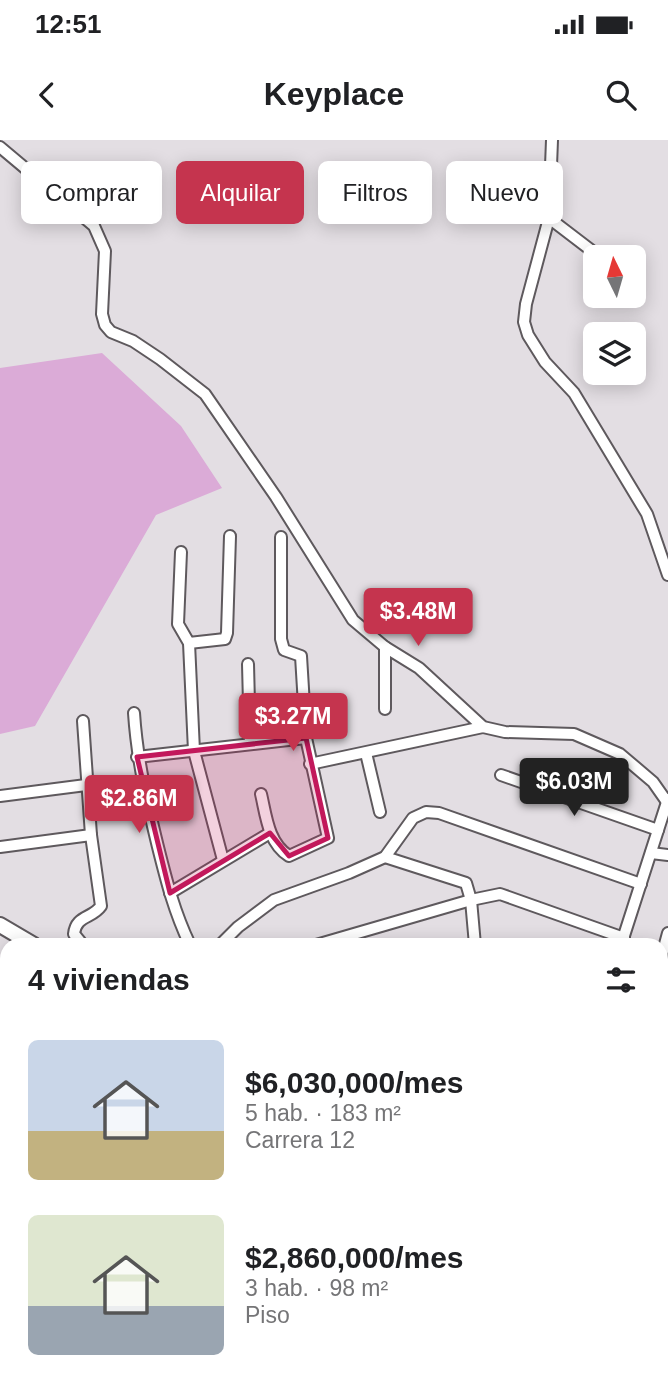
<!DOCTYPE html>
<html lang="es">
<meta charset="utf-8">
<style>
:root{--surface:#fff;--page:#f6f6f6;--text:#202124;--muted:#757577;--accent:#c5344e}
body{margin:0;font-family:Arial,sans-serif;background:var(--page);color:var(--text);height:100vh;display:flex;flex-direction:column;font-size:26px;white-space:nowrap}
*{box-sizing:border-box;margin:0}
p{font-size:23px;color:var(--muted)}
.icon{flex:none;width:38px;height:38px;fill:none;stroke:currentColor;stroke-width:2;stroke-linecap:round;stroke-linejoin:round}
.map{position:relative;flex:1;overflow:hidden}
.panel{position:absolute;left:0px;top:798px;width:668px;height:448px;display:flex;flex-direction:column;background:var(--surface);border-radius:21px 21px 0 0;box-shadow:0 4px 18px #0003}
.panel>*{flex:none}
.top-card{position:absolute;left:21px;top:21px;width:626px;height:63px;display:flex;gap:14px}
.needle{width:46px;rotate:355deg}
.fabs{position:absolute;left:583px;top:105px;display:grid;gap:14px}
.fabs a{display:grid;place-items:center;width:63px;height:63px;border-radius:10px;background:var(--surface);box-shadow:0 4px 18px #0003;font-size:35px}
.price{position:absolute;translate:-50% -60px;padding:0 16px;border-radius:7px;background:var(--accent);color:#fff;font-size:23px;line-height:46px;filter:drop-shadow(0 2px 4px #0008)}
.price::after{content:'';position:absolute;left:50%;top:42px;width:21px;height:16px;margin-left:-10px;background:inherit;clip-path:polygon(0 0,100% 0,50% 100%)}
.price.on{background:#222;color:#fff}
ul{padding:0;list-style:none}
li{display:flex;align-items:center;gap:21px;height:175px;padding:0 28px}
li span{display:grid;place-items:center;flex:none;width:196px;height:140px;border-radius:10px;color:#555}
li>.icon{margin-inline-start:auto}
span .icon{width:84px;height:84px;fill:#fffc;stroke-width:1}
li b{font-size:30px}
h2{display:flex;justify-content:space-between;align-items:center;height:84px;padding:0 28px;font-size:30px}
.tag{padding:0 24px;border-radius:10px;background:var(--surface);box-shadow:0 4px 18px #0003;font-size:24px;line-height:63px}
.tag.on{background:var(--accent);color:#fff}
.status{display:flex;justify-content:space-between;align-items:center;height:49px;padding:0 35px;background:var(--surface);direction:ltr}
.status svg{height:19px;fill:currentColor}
header{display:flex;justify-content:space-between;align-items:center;height:91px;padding:0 28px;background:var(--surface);font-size:32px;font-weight:700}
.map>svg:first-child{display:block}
.green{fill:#dbabd7}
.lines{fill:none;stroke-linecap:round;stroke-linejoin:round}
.minor-casing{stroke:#5e595d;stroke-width:14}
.tertiary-casing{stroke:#5e595d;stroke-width:18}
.minor{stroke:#fff;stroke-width:10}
.tertiary{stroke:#fff;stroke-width:14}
.marked{fill:#c2185b;fill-opacity:0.2;stroke:#c2185b;stroke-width:5;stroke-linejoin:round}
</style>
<div class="status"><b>12:51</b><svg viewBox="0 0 49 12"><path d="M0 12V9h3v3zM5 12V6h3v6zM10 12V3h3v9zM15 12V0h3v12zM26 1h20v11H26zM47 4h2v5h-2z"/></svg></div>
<header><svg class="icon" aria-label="back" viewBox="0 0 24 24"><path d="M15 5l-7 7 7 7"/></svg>Keyplace<svg class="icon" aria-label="search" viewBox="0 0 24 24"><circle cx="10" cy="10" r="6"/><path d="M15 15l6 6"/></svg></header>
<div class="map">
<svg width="668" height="1246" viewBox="0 0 668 1246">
<rect width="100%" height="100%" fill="#e3dee3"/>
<g class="green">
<path d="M102,213L181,286L222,348L156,375L35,586L0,594V228Z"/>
<path d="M7,832V949L0,947V834Z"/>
<path d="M668,908V1000L662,999V912Z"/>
<path d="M202,1239H320L313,1246H215Z"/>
</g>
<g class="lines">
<g class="minor-casing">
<g id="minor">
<path d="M552,0L549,78L526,164L524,182L528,195L545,222L574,253L647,374L668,435"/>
<path d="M0,7L94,86L105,111L102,174L105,185L111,192L133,201L160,219L205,254L276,357L353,480L385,507L419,528L483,587L505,592L574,594L620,614L653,642L667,662"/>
<path d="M549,78L600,117"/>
<path d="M181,412L178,484L189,503L194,611L223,720"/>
<path d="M189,503L225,499L227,493L230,396"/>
<path d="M385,507V569"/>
<path d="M248,524L250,604"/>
<path d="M134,573C137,619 147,662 158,707C167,743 174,771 190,805"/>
<path d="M366,613L380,672"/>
<path d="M137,617L306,598"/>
<path d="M310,624L483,587"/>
<path d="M501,635L658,690"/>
<path d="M261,654C266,675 268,703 289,716L328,698L306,598L301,516L284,510L281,499V397"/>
<path d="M0,656L86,645"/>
<path d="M0,707L91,695"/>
<path d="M651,713L668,715"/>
<path d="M385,717L466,743L471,760L475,805"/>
<path d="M170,753L270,693"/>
<path d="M83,805L74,794C76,775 92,779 101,766L91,695L83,581"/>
<path d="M220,805L238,787L274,760L349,733L385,717L413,678L426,672L439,673L641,744"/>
<path d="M316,805L471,760L500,754L624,798"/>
<path d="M621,805L668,659"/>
<path d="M662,815L668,793"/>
<path d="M662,866L668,863"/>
<path d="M662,904L668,900"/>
<path d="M662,1029L668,1030"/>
<path d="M662,1097L668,1098"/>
<path d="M0,1114L7,1118"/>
<path d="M662,1184L668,1193"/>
<path d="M421,1239L430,1246"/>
<path d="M152,1246L169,1239"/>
<path d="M321,1246L327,1239"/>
<path d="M385,1246L392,1239"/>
<path d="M469,1246L475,1239"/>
<path d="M569,1246L570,1239"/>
<path d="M635,1246L638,1239"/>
</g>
</g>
<g class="tertiary-casing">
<g id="tertiary">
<path d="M0,785L34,805"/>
<path d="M190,1239L198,1246"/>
</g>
</g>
<use href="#minor" class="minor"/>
<use href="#tertiary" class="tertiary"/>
</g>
<path class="marked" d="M306,598L328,698L289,716L270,693L170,753L137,617Z"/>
</svg>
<div class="fabs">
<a><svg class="needle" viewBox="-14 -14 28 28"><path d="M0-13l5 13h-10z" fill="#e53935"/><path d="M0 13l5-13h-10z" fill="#757577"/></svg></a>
<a><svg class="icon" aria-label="layers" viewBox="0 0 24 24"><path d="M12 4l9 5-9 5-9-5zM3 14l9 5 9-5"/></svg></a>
</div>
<b class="price" style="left:418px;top:508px">$3.48M</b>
<b class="price" style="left:293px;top:613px">$3.27M</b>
<b class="price on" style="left:574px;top:678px">$6.03M</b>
<b class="price" style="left:139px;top:695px">$2.86M</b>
<div class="top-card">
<a class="tag">Comprar</a>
<a class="tag on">Alquilar</a>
<a class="tag">Filtros</a>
<a class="tag">Nuevo</a>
</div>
<section class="panel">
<h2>4 viviendas<svg class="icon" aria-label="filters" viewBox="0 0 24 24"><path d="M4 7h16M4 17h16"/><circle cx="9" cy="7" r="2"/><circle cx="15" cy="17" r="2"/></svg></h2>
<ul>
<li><span style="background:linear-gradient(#c9d6e8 65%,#c2b280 0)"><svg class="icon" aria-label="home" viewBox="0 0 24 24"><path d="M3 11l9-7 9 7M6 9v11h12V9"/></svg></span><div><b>$6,030,000/mes</b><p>5 hab. · 183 m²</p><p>Carrera 12</p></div></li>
<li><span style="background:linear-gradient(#dfe7d0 65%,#9aa5b1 0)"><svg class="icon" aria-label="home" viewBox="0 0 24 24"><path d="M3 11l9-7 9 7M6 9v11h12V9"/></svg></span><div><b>$2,860,000/mes</b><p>3 hab. · 98 m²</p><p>Piso</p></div></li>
</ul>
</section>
</div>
